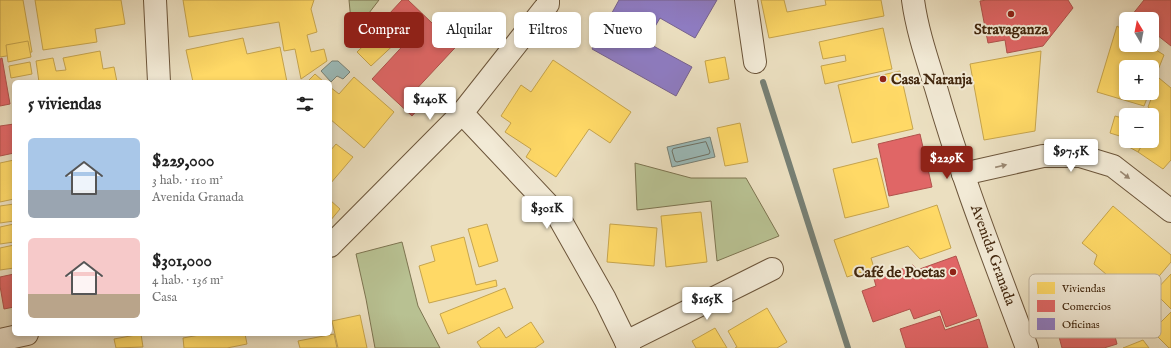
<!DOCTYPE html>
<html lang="es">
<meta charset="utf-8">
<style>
:root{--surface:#fff;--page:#f2f2f2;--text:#222;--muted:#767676;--accent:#8f2418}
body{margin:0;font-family:"IM FELL English",serif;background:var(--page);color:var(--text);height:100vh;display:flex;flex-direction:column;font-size:15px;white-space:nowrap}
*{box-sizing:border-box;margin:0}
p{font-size:13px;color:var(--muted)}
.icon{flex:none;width:22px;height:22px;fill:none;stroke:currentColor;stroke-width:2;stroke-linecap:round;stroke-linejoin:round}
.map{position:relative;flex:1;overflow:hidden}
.sheet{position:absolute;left:12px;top:80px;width:320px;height:256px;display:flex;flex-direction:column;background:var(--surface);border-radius:6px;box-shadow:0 2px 6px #0003}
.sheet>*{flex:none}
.banner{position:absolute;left:344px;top:12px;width:380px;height:36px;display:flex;gap:8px}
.needle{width:26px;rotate:350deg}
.controls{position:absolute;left:1119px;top:12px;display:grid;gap:8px}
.controls a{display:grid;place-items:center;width:40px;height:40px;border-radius:6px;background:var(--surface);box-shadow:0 2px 6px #0003;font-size:20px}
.price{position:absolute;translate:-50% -34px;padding:0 9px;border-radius:4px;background:#fff;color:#222;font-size:13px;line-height:26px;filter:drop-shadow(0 1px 2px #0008)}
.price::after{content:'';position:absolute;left:50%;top:24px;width:12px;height:9px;margin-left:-6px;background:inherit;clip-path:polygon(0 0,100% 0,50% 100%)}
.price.selected{background:var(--accent);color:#fff}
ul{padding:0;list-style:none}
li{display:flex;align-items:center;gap:12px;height:100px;padding:0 16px}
li span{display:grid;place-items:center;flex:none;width:112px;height:80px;border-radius:6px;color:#555}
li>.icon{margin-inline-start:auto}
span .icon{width:48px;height:48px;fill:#fffc;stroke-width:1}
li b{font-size:17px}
h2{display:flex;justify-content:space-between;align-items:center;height:48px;padding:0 16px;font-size:17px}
.chip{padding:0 14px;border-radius:6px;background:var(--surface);box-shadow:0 2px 6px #0003;font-size:14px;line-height:36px}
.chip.selected{background:var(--accent);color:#fff}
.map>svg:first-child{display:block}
.green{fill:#b8c192;stroke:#7d7450}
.water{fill:#9bbbba;stroke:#778075}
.homes{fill:#ffd966;stroke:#c6a44c}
.shops{fill:#e06666;stroke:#b1534c}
.offices{fill:#8e7cc3;stroke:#77628d}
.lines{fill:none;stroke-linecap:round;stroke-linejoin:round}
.shore{stroke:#6e7164;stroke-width:1}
.stream{stroke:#778075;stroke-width:6}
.street-casing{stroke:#6c553a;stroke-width:24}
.street{stroke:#f2ead6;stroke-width:22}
.oneway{fill:#9a8872}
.poi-dot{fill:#8f2418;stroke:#f2ead6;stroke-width:1.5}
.labels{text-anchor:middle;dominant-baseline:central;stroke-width:4;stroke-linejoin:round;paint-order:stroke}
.poi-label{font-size:15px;font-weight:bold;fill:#42270e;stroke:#f2ead6}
.street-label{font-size:15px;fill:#42270e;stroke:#f2ead6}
.key{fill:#f2ead6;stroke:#bdb09a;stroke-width:1}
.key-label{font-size:11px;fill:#42270e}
</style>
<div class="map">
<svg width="1171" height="348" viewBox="0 0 1171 348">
<rect width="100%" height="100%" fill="#ebdfc0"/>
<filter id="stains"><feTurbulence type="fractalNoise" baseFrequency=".005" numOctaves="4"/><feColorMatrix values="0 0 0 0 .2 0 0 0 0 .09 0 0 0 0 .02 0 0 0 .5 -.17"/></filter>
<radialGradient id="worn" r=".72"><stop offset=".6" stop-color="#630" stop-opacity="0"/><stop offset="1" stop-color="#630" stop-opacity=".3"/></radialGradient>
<g class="green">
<path d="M349,0H379L359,26L351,21Z"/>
<path d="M635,163L691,178H746L779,236L717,261L711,201L637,210Z"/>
<path d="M402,242L418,306L440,348H375L366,299L356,254Z"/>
</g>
<g class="water">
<path d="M332,61H338L350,72L343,79L337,76L331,82L321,71Z"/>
<path d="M710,137L715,157L672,167L667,147Z"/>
</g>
<g class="homes">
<path d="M0,0H23L32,52L0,57Z"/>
<path d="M35,0H121L125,24L95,29L97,42L43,50Z"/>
<path d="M183,0H314L311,9L317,32L307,35L311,52L324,49L327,61L301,79L295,49L284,51L279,22L189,37Z"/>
<path d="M761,0H784L787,12L826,5L825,0H881L884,16L769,38Z"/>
<path d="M387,23L401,38L371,66L357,52Z"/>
<path d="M1117,26L1126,32V45H1148L1164,55L1152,85V67H1126V93H1149L1144,106L1097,92Z"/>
<path d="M883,28L892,69L825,84L821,66L846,61L845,55L823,59L819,42Z"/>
<path d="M243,38L247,54L280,47L287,82H193L186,50Z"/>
<path d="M28,41L31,57L8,62L6,45Z"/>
<path d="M100,51L103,69L114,67L117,82H39L36,61L53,58L56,71L66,70L63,58Z"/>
<path d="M1041,51L1035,131L984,140L970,64Z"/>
<path d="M725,57L729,79L709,83L705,61Z"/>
<path d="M553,60L631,112L610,143L589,129L556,177L526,157L531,149L505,132L511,123L501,116L521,85L531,92Z"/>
<path d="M30,62L32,74L11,78L9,66Z"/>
<path d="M900,71L913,129L852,143L838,85Z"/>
<path d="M315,74L324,82H307Z"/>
<path d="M354,77L394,112L364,148L330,119V87L339,94Z"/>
<path d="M1159,78L1171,88V160L1163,169L1138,152L1144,141H1152V126L1158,115L1148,107Z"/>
<path d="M1115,116L1126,119V138L1110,133Z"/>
<path d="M740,123L748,162L725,166L717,128Z"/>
<path d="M1132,141H1144L1138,152L1129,147Z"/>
<path d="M336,144L353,157L330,184V151Z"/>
<path d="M877,158L889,207L845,218L833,169Z"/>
<path d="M14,160V199L0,202V163Z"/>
<path d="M330,200L340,209L330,221Z"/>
<path d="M14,204V221L0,223V206Z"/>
<path d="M937,205L951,248L920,259L908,246L871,258L874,268L847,277L834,240Z"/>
<path d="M1113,206L1171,255V262L1138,301L1094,264L1097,255L1082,243Z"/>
<path d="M701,212L707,262L666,267L661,216Z"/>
<path d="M14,224V242L0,244V227Z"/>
<path d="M487,224L498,261L479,267L468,229Z"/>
<path d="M610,224L657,228L654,266L607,262Z"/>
<path d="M464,237L476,285L496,280L497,286L429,303L419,266L435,261L431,246Z"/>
<path d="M14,245V268L0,270V248Z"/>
<path d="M1171,274V309L1154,292Z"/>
<path d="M505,288L513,308L448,334L440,314Z"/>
<path d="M767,308L787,342L777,348H735L737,347L728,331Z"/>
<path d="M1171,312V348H1169L1152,331Z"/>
<path d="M360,315L367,348H338L332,321Z"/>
<path d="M531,322L544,342L535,348H481L477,342L499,327L506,338Z"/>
<path d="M715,328L727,348H696L692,341Z"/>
<path d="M141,334L143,347L116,348L114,339Z"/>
<path d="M205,334H245L247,344L227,348H184L183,338Z"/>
<path d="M334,334L337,348H300L298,341Z"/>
<path d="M1143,340L1149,348H1123Z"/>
</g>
<g class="shops">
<path d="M402,0H408L432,23L441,13L466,36L410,96L421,106L412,116L372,79L412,36L389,14Z"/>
<path d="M987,0H1068L1073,8L1043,46L1007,53L1005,40L988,43L980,1Z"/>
<path d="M1144,0H1171V46L1152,31V19H1137L1132,15Z"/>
<path d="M2,58L10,104L0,106V59Z"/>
<path d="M14,124V153L0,156V126Z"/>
<path d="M920,134L932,187L889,196L878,144Z"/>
<path d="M956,256L977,316L946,327L940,310L914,319L910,309L873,322L862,291L876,286L874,279L913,265L917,270Z"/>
<path d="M14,274V307L4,309L0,286V277Z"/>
<path d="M1085,290L1089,304L1105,299L1117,344L1104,348H1062L1054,318L1045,320L1040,303Z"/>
<path d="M940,316L945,330L979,319L988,348H906L900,329Z"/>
</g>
<path class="offices" d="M619,0H717L695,38L660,18L646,42L692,67L676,96L592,49Z"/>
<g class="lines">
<path class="shore" d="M706,142L710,152L709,154L677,162L675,161L672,151L673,149Z"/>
<path class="stream" d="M763,82L848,348"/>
<g class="street-casing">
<g id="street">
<path d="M155,0L159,82"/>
<path d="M746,0L755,62"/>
<path d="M913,0C917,30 927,59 936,88C961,176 995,262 1027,348"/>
<path d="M462,113L557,214L605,299L629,348"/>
<path d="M963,174L1043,156H1080L1113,166L1171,211"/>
<path d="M330,246L462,113L548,4V0"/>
<path d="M0,340L27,334"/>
<path d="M626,342L772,269"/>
</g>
</g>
<use href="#street" class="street"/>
</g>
<defs><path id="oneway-solid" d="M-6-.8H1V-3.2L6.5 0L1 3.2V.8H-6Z"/></defs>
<g class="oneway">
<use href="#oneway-solid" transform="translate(1001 166) rotate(-13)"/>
<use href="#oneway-solid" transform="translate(1125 175) rotate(38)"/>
</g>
<g class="poi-dot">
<circle cx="1011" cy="14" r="4"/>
<circle cx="883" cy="79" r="4"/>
<circle cx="953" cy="272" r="4"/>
</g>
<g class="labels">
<g class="poi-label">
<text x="1011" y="29">Stravaganza</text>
<text x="891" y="79" text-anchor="start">Casa Naranja</text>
<text x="945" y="272" text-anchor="end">Café de Poetas</text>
</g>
<g class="street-label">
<text transform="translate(993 255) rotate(70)">Avenida Granada</text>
</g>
</g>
<rect x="1029" y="274" width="132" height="64" rx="6" class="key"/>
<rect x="1037" y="282" width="18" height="12" fill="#ffd966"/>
<rect x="1037" y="300" width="18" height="12" fill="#e06666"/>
<rect x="1037" y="318" width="18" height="12" fill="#8e7cc3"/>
<g class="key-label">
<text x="1062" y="292">Viviendas</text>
<text x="1062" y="310">Comercios</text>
<text x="1062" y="328">Oficinas</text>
</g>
<rect width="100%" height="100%" filter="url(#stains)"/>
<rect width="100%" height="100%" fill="url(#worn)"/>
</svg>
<div class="controls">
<a><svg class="needle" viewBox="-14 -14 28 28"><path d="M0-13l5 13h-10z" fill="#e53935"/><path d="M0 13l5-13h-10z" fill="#767676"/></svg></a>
<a>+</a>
<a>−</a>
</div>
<b class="price" style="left:430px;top:121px">$140K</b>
<b class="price" style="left:1071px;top:173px">$97.5K</b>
<b class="price selected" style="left:947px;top:180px">$229K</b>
<b class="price" style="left:547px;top:230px">$301K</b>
<b class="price" style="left:707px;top:321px">$165K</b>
<div class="banner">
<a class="chip selected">Comprar</a>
<a class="chip">Alquilar</a>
<a class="chip">Filtros</a>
<a class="chip">Nuevo</a>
</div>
<section class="sheet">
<h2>5 viviendas<svg class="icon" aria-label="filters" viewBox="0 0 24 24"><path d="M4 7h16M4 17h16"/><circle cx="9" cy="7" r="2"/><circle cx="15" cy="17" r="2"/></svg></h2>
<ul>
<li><span style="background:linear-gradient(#a9c7e8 65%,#9aa5b1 0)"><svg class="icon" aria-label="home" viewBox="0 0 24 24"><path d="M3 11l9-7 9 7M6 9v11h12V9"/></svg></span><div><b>$229,000</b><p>3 hab. · 110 m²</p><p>Avenida Granada</p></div></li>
<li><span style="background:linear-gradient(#f6c9c9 70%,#b9a48a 0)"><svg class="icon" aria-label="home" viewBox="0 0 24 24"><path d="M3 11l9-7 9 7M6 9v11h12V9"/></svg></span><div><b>$301,000</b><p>4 hab. · 136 m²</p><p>Casa</p></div></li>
</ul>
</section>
</div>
